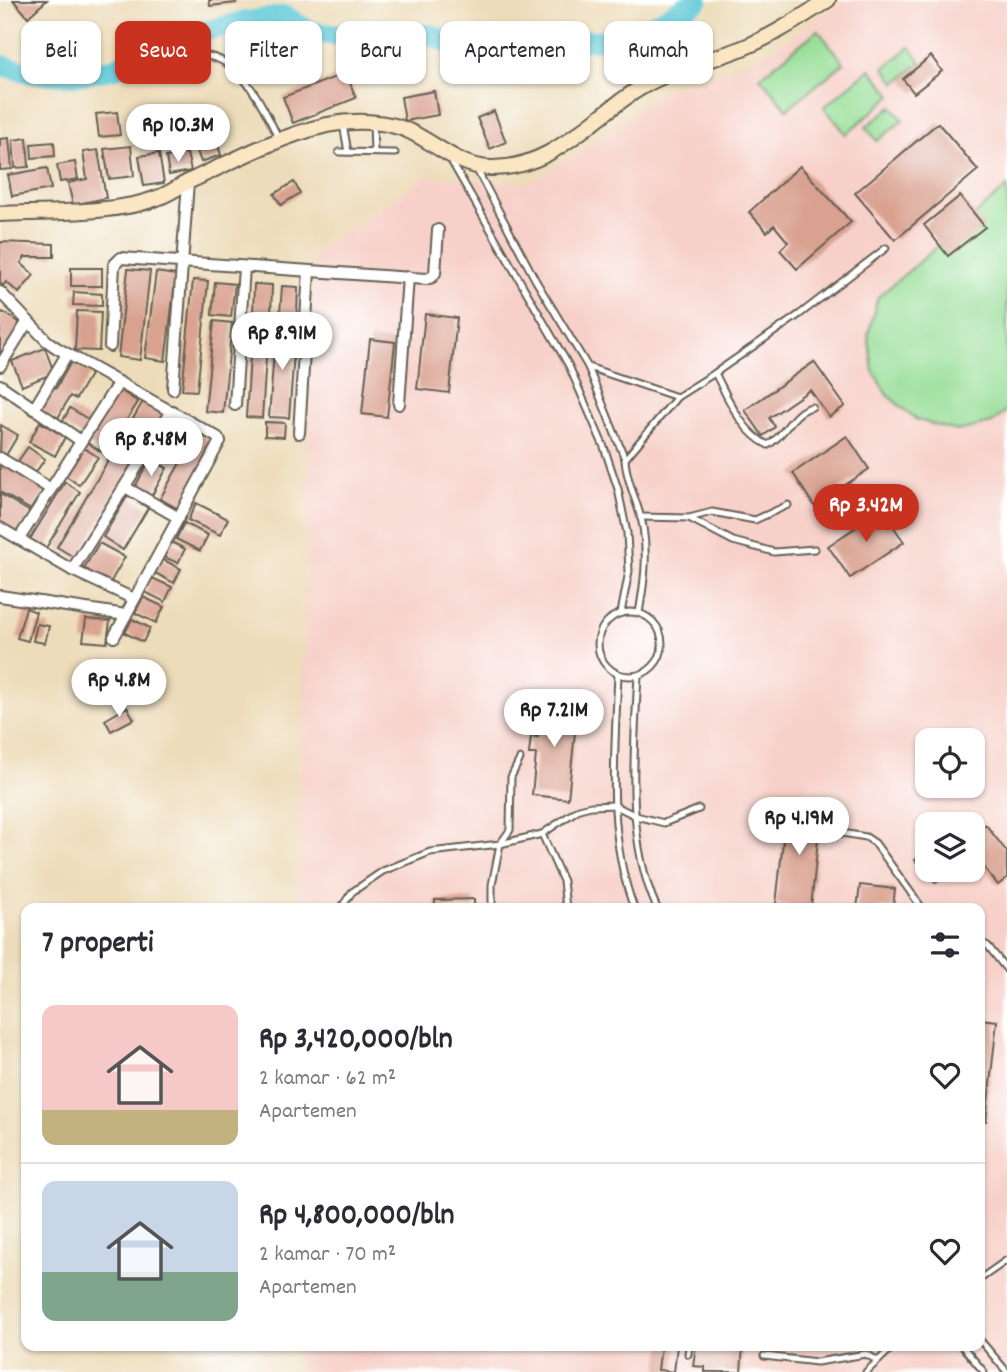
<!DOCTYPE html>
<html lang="id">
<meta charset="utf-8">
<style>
:root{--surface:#fff;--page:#f2f2f3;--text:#2b2b33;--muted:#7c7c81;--line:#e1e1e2;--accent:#c8321e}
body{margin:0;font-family:Dekko,sans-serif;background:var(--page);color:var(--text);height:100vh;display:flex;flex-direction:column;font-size:26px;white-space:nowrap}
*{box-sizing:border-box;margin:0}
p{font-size:23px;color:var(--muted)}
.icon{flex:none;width:38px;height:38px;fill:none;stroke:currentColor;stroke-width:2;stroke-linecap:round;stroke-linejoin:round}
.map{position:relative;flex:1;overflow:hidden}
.sheet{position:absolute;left:21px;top:903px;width:964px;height:448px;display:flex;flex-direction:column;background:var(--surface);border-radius:14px;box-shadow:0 2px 5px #0004}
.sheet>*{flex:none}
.top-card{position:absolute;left:21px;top:21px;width:966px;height:63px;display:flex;gap:14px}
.buttons{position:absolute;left:915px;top:728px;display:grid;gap:14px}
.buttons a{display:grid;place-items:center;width:70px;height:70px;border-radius:14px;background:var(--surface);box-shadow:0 2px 5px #0004;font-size:35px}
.price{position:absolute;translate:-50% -60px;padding:0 16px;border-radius:24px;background:#fff;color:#222;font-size:23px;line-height:46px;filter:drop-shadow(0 2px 4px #0008)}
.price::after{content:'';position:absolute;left:50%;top:42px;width:21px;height:16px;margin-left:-10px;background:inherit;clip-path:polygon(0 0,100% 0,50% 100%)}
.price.current{background:var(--accent);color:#fff}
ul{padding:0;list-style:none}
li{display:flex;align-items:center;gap:21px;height:175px;padding:0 21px}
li+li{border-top:2px solid var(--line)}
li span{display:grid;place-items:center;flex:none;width:196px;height:140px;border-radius:14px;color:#555}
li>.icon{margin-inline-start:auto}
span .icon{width:84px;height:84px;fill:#fffc;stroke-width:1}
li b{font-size:30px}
h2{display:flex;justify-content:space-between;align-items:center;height:84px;padding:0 21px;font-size:30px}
.tag{padding:0 24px;border-radius:14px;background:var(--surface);box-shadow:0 2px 5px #0004;font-size:24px;line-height:63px}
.tag.current{background:var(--accent);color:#fff}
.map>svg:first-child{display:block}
.built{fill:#f7d1c9;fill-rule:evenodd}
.green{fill:#98de98;stroke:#5a7d5a;stroke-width:2}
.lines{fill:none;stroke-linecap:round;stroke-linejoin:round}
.river{stroke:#5ec9d6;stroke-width:21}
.building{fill:#d9a18f}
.lane-casing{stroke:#655f53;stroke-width:9}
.street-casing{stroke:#655f53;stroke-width:14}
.secondary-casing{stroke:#655f53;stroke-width:18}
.lane{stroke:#fff;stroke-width:5}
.street{stroke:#fff;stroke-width:10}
.secondary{stroke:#fbe6c4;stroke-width:14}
</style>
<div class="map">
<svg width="1007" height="1372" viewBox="0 0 1007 1372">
<rect width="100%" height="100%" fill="#fff"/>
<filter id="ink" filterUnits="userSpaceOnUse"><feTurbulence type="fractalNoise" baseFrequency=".0143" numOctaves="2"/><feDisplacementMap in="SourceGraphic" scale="14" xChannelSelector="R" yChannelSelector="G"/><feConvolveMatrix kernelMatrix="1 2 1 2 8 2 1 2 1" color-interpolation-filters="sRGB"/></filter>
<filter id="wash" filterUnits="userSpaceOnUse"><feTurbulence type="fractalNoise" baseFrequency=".00686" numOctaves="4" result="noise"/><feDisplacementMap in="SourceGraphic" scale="28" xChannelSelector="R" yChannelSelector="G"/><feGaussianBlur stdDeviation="1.57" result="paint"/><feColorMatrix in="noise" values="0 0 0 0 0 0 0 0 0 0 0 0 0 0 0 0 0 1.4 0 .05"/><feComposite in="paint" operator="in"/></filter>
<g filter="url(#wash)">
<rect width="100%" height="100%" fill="#eddcb9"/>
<path class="built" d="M844,0H1007V1372H302L295,1346H980V908H297L314,253L427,176L522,183L539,178L612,130L657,92L709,77L772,50ZM928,740H973V786H928ZM928,824H973V870H928Z"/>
<g class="green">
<path d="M818,30L844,63L787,109L760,77Z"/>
<path d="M910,47L921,62L896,83L884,68Z"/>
<path d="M870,69L892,95L846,134L824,107Z"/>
<path d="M892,106L903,120L877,141L866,127Z"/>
<path d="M1007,187V410L992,423L957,431L917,420L887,395L873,371L868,335L878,297Z"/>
</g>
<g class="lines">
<path class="river" d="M0,65L31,73L76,76L113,69L157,45L200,32L243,22L285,16L311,32L354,37L391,32L432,35L470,53L495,56L533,52L576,41L628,39L698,0"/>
</g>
<g id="blocks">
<g class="building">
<path d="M13,0H47L28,17Z"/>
<path d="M209,0H236V3L210,6Z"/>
<path d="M931,56L942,71L914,93L903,79Z"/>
<path d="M346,73L356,98L293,123L283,97Z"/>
<path d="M434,91L438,115L405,121L401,97Z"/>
<path d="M494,111L506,142L490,149L477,118Z"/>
<path d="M117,112L120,135L99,137L96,114Z"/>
<path d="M938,123L978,170L895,240L855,193Z"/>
<path d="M9,138L12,169L0,170V139Z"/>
<path d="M27,138L29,167L15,168L13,140Z"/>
<path d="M54,142L55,156L32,158L31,144Z"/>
<path d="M218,145L221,155L201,162L197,151Z"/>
<path d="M131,146L134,176L109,179L104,149Z"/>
<path d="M98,150L106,198L73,205L68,183L87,179L83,152Z"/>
<path d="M159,153L164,183L144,186L139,156Z"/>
<path d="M187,153L191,171L169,175L166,157Z"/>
<path d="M75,162L78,179L60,182L57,165Z"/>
<path d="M800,166L851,222L797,269L780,250L788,242L774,225L767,232L749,212Z"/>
<path d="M47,168L51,189L12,196L8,175Z"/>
<path d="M294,182L300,193L281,205L274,194Z"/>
<path d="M960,196L985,227L948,256L924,225Z"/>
<path d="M0,242L54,244V257H25L21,263L34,275L19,293L6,282L3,286L0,283Z"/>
<rect x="71" y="268" width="31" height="18"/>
<path d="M128,269L150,271L140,360L118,357Z"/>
<path d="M156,272L176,275L165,361L145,358Z"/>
<path d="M193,280L208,281L197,391L182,390Z"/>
<path d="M215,282L235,284L231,317L212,315Z"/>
<path d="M254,284L272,285L271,316L253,315Z"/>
<path d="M282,286L298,287L297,315L280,314Z"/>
<path d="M74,292L102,294V306L73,305Z"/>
<path d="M77,311L101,312L99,351L75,350Z"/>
<path d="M3,312L23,325L0,362V316Z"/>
<path d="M425,314L457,318L449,393L417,389Z"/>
<path d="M214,321L232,323L223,413L205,411Z"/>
<path d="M276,325L296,327L289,418L269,417Z"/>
<path d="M252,326L268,327L262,418L246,417Z"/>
<path d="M370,339L395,342L387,417L362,414Z"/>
<path d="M45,348L54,373L22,386L12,361Z"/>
<path d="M71,362L91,373L76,399L70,396L57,420L39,410L53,386L56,388Z"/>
<path d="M814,362L845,406L829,417L810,390L769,418L775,427L763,436L745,410Z"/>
<path d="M118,389L138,402L105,454L85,441Z"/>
<path d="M144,400L165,413L77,559L57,547Z"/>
<path d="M70,408L91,421L82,436L61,424Z"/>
<path d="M175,419L194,429L175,463L156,453Z"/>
<path d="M40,422L65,437L55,456L29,442Z"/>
<path d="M265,422L285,423L284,437L265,436Z"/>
<path d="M1,425L18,435L5,457L0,455Z"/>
<path d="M197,432L217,443L180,510L160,499Z"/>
<path d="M847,436L869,469L814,506L793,473Z"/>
<path d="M28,447L45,459L33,476L16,464Z"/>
<path d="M84,448L98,457L79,485L66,476Z"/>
<path d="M150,459L167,468L151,497L135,487Z"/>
<path d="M0,461L46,489L33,511L0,492Z"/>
<path d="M65,482L80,492L46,548L30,539Z"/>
<path d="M0,494L32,513L19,535L0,524Z"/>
<path d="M128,495L148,508L123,550L103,537Z"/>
<path d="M196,503L228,519L220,535L188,520Z"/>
<path d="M882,510L904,542L850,578L828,546Z"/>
<path d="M184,523L208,535L200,551L176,539Z"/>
<path d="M171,542L185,549L178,563L164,557Z"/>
<path d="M99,543L125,557L110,583L84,568Z"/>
<path d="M162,559L181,569L174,583L155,573Z"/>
<path d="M152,578L172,587L165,602L145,592Z"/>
<path d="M143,597L164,607L156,623L135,613Z"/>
<path d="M26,608L36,612L28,641L17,638Z"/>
<path d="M86,619L110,621L107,643L83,641Z"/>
<path d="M132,619L150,628L143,642L125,633Z"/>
<path d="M37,624L49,626L45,643L33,641Z"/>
<path d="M542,700L578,704L568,799L532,795L536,754H529L531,736L538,737Z"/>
<path d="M127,707L134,719L111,731L105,720Z"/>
<path d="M787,805L821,809L811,908L776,904Z"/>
<path d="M973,824L986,825L1007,852V878L998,885L973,854Z"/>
<path d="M928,849V870H952L936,883L915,860Z"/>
<path d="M860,885L895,889L893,908H857Z"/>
<path d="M474,899V908H435V900Z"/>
<path d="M980,1019L997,1021L986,1121H980Z"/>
<path d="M661,1346H677L674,1372L658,1370Z"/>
<path d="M696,1346H743L741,1372H705V1367L693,1366Z"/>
</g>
</g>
</g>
<g filter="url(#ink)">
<use href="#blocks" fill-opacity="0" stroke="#655f53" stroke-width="2"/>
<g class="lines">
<g class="lane-casing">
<g id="lane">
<path d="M171,63C229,34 257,94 278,137"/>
<path d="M373,123L374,152"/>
<path d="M343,124L348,152"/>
<path d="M339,152L395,153"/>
<path d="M450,159L569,366L604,447L618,489L627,533L629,571L621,613"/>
<path d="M477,170L536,281L588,367L625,459C626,482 639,504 643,527C648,557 644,584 639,613"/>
<path d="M588,367L677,397"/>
<path d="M715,373C728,398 741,432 768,445C786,435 792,411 812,407"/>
<path d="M625,459L677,397L715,373L800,314L886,248"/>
<path d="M640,517L689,518L712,512L755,520L788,505"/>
<path d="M689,518L733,541L774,552L815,549"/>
<circle cx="630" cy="644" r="32"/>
<path d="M618,674C615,752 606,834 634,908"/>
<path d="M638,676C634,749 625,840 657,908"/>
<path d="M836,832L866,837L875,843L922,908"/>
<path d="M542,834L563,881L566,908"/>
<path d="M341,908L352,892L383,871L430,852L500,844L542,834L579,809L591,806L614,805L636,816L664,823L699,809"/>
<path d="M492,908V885L500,844L510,830L511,777L520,759"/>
<path d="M980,942L988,946L1007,970"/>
<path d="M980,1279L1007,1260"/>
<path d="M980,1340L1007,1372"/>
<path d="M962,1346L984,1372"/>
<path d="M688,1354L689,1346"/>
<path d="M764,1356L817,1362L866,1354L878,1361"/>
<path d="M866,1372L894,1346"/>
</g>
</g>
<g class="street-casing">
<g id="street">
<path d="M0,292L47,341L57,348L217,437L220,441L114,637"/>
<path d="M110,346L114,265L121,258L426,279L432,277L435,273L438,230"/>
<path d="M0,366L28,321"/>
<path d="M0,385L81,441"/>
<path d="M173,389L188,182"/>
<path d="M399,404L408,277"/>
<path d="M235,405L244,267"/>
<path d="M34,409L67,354"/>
<path d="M299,433L309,271"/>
<path d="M0,458L51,489"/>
<path d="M125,487L179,518"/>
<path d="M0,528L72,570L134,599"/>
<path d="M19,539L119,382"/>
<path d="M72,570L172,411"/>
<path d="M0,596L126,615"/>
</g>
</g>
<g class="secondary-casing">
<path id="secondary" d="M0,214C46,212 116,214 157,198C169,194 179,186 190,181C234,160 280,136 327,125C353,120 387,120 411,132C438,145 459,167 491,168C554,169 592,116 642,87C669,70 714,60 745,47C775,35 801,17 828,0"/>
</g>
<use href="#lane" class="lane"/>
<use href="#street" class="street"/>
<use href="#secondary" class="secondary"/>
</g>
</g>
</svg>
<div class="buttons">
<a><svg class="icon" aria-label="locate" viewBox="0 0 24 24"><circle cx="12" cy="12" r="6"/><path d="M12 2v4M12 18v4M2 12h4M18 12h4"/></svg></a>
<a><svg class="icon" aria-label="layers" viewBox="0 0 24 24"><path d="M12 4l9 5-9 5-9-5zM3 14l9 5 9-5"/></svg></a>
</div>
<b class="price" style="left:178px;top:164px">Rp 10.3M</b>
<b class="price" style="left:282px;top:372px">Rp 8.91M</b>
<b class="price" style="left:151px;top:478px">Rp 8.48M</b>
<b class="price current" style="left:866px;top:544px">Rp 3.42M</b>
<b class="price" style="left:119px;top:719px">Rp 4.8M</b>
<b class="price" style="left:554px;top:749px">Rp 7.21M</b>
<b class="price" style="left:799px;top:857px">Rp 4.19M</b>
<div class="top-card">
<a class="tag">Beli</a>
<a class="tag current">Sewa</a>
<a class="tag">Filter</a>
<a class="tag">Baru</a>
<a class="tag">Apartemen</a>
<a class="tag">Rumah</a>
</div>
<section class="sheet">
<h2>7 properti<svg class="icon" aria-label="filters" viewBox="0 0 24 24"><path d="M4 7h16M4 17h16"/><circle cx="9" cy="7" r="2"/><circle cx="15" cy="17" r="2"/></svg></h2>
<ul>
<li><span style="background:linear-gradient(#f6c9c9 75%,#c2b280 0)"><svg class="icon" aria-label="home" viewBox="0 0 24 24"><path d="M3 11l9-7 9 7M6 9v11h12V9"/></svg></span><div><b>Rp 3,420,000/bln</b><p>2 kamar · 62 m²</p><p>Apartemen</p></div><svg class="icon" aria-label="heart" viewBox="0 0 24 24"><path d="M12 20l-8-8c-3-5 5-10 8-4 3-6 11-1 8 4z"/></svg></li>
<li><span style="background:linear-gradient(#c9d6e8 65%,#7fa58c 0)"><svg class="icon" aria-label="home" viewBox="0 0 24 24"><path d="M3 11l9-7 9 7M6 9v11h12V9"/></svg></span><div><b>Rp 4,800,000/bln</b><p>2 kamar · 70 m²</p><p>Apartemen</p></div><svg class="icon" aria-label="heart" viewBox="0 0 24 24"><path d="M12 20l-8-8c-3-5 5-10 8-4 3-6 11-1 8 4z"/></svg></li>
</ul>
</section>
</div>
